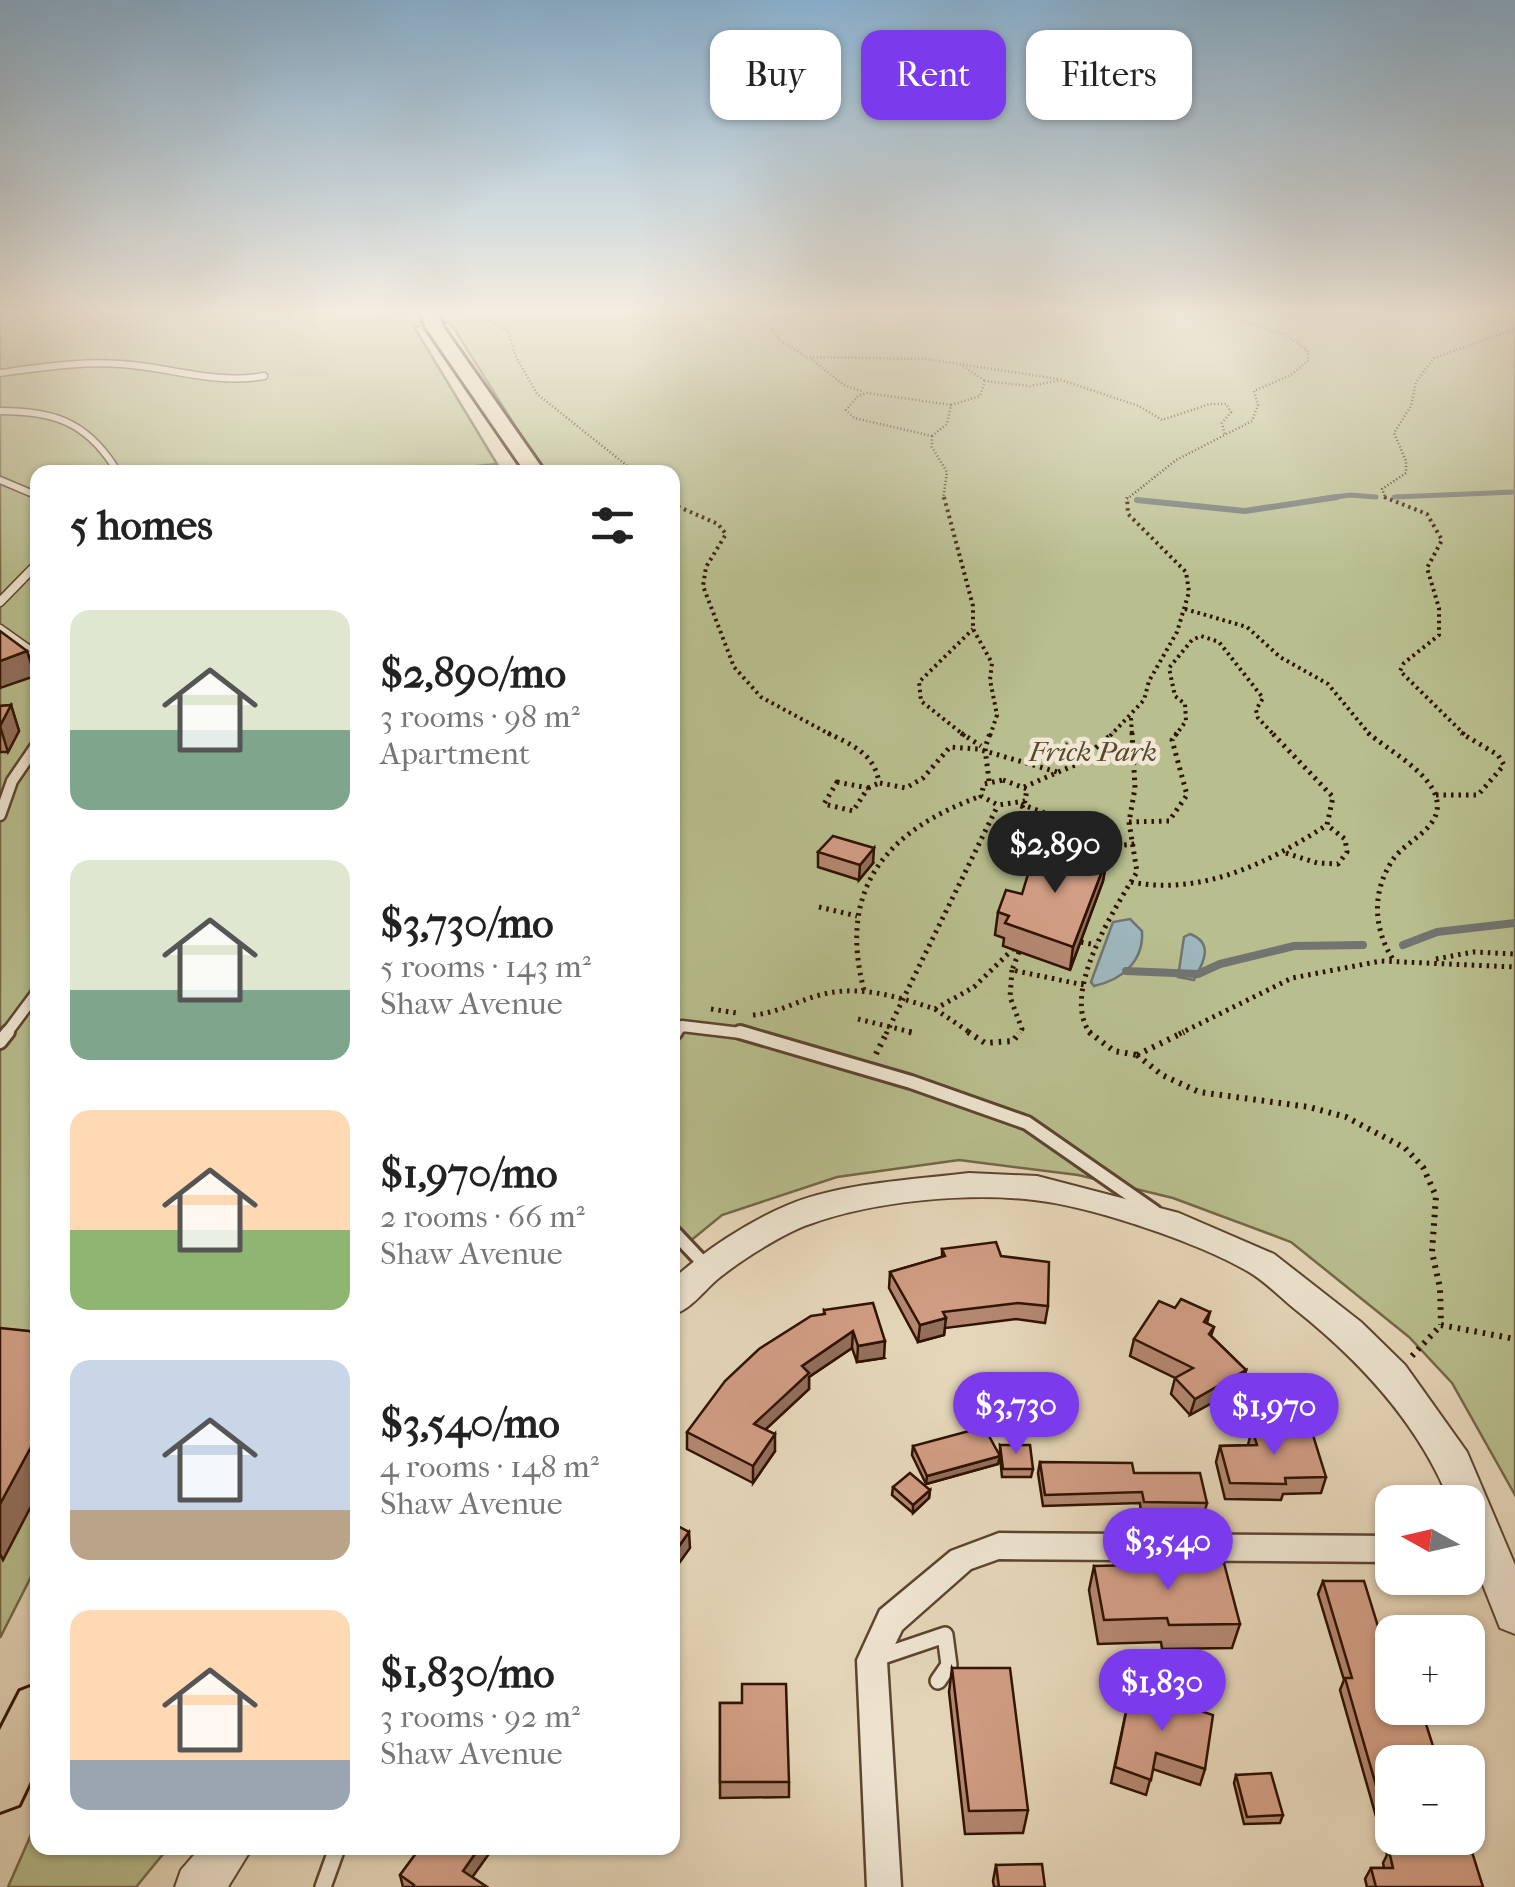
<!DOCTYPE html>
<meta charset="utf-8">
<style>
:root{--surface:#fff;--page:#f6f6f6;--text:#222;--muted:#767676;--accent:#7c3aed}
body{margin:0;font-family:"IM FELL French Canon",serif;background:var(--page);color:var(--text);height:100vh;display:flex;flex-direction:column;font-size:38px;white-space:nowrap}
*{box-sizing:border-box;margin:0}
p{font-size:32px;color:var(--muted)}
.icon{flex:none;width:55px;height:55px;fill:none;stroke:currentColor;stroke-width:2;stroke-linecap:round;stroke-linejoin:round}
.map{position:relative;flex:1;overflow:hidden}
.panel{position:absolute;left:30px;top:465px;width:650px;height:1390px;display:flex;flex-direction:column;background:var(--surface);border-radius:20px;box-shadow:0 2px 8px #0004}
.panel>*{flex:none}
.hud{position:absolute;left:710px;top:30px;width:655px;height:90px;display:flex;gap:20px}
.needle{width:65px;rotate:278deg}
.buttons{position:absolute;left:1375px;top:1485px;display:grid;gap:20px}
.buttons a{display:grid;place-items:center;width:110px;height:110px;border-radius:20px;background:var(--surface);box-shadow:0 2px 8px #0004;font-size:50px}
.price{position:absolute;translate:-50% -85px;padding:0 22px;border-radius:35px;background:var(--accent);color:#fff;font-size:32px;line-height:65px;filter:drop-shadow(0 2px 5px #0008)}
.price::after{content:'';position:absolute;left:50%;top:60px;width:30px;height:22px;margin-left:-15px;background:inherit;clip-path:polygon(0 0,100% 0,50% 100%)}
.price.on{background:#222;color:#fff}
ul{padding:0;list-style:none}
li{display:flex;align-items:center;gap:30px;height:250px;padding:0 40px}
li span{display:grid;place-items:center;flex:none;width:280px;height:200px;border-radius:20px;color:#555}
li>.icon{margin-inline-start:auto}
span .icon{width:120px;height:120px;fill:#fffc;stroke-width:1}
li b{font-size:42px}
h2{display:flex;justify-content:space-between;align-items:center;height:120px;padding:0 40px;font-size:42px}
.pill{padding:0 35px;border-radius:20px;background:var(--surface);box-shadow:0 2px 8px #0004;font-size:35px;line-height:90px}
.pill.on{background:var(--accent);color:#fff}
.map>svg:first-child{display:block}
.green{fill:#b8be8e;stroke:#746847;stroke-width:2.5}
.water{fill:#9db6bc;stroke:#717471;stroke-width:2.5}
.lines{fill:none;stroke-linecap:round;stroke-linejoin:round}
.stream-far2{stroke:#717471;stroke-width:5}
.stream-far1{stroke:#717471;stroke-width:6}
.stream{stroke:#717471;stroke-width:8}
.service-far4-casing{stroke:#5d442f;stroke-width:9}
.service-far3-casing{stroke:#5d442f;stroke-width:11}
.service-far2-casing{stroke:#5d442f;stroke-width:15}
.service-far1-casing{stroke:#5d442f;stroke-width:18}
.service-casing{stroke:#5d442f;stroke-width:20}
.minor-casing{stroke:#5d442f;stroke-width:5}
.tertiary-casing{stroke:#5d442f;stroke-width:4}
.primary-casing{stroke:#2f1200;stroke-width:6}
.path-far3{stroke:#2f1200;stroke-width:2.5;stroke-dasharray:1 2.5;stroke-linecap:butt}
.path-far2{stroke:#2f1200;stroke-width:4;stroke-dasharray:2.5 4;stroke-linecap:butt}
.path-far1{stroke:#2f1200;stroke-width:5;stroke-dasharray:2.5 5;stroke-linecap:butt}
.path{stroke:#2f1200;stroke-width:6;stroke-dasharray:2.5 6;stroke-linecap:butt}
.service-far4{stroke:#efe6d3;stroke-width:6}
.service-far3{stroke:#efe6d3;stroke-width:8}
.service-far2{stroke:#efe6d3;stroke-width:10}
.service-far1{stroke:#efe6d3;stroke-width:12}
.service{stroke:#efe6d3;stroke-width:15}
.minor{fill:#efe6d3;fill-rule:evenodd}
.tertiary{fill:#efe6d3;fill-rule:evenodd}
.primary{fill:#e7d8bb;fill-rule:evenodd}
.wall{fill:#b58872;stroke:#2f1200;stroke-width:2.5}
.shaded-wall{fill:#936f5d;stroke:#2f1200;stroke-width:2.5}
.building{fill:#d29e85;stroke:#2f1200;stroke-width:2.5}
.labels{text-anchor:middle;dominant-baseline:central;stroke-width:9;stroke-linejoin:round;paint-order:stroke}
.park-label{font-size:28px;font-style:italic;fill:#58462b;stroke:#efe6d3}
</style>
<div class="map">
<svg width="1515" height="1887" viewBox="0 0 1515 1887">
<rect width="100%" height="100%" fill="#e7d8bb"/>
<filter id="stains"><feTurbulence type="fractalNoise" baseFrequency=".002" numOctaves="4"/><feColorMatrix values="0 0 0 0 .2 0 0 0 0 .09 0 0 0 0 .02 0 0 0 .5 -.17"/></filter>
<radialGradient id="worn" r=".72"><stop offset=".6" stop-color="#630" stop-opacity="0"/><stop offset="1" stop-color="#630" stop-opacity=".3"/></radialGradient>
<g class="green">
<path d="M0,311H1515V1495L1452,1383L1409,1337L1291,1242L1173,1198L1078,1175L959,1160L837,1177L722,1215L673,1255L672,472H544L450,322L414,327L497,464L476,466L478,472H38V1563L0,1638Z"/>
<path d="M37,1821L38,1848H168L136,1887H8Z"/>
</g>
<g class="water">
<path d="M1130,919L1142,931C1144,961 1122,980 1094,986L1091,982L1113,922Z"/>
<path d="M1190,934C1214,943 1204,962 1194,980L1178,977L1184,937Z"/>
</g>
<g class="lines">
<g class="stream-far2">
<path d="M1394,497L1515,492"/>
<path d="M1321,499L1350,495L1376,497"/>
</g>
<path class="stream-far1" d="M1137,500L1245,511L1337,497"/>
<g class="stream">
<path d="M1403,945L1437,932L1515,923"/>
<path d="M1126,971L1198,974L1220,964L1294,946L1363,945"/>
</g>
<g class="service-far4-casing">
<g id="service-far4">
<path d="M0,373C44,367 88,360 132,365C178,370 218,384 264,376"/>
<path d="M0,411C52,411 85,421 114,466L112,472"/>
<path d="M0,480L38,496"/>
</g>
</g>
<g class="service-far3-casing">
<g id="service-far3">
<path d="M0,602L38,563"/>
<path d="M0,629L38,656"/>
</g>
</g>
<g class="service-far2-casing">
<g id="service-far2">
<path d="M0,815L12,781L38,743"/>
<path d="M6,1034L38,991"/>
<path d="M674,1034L682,1026L749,1034"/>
</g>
</g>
<g class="service-far1-casing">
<g id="service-far1">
<path d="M740,1032L911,1082L1027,1123L1155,1212"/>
<path d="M672,1036L676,1032"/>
<path d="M0,1042L8,1032"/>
<path d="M672,1230L706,1266"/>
</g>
</g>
<g class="service-casing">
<g id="service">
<path d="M877,1658L945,1635L949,1665L938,1681"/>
<path d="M323,1887L337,1848"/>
</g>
</g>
<g class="minor-casing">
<path id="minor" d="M999,1533L1392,1536V1562L999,1559L971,1569L902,1630L887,1661L901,1887H867L857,1660L880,1610L951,1551Z"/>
</g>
<g class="tertiary-casing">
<g id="tertiary">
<path d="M969,1173L1037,1176L1179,1213L1274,1254L1361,1322L1405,1365L1467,1452L1515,1565V1634L1500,1628L1468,1547V1502H1450C1419,1424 1361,1362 1296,1310C1281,1298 1266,1282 1249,1272C1200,1243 1091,1206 1034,1200C967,1192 873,1201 810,1224C785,1232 740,1261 719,1278C703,1291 692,1309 672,1315V1280C704,1251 747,1222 788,1205C840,1183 912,1180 969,1173Z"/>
<path d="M200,1848H252L228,1887H175L181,1870Z"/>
</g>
</g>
<g class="primary-casing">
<g id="primary">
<path d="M420,311H437L444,328L545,472H525L426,328Z"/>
<path d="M38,1684V1765L19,1805L0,1812V1730L20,1691Z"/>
</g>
</g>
<g class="path-far3">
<path d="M484,311L487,320L508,331L515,355L537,394L635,472"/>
<path d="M778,311L769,325L780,340L806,357L927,359L1058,379"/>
<path d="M811,359L844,385L864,392"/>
<path d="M963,366L985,381"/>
<path d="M951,405L980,396L985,381L1030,386L1061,380L1139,406L1162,420L1210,404H1226L1231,412L1222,423L1225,435"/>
<path d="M932,436V447L947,472L943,499"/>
<path d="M932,436L854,418L846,410L858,396L867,393L951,405"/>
<path d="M932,436L947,424L951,405"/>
<path d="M1127,499L1176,460L1252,421L1258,405L1254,391L1291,375L1309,360L1307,350L1287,335L1207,311"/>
<path d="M1386,499L1382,489L1406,473V461L1394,433L1411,406L1416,382L1434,358L1515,329"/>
</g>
<g class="path-far2">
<path d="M944,497L973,606V629L992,663L990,680L997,715L990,736"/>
<path d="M1384,497L1427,514L1442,540L1427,568L1439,608V635L1404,663L1400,671L1466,736"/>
<path d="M672,504L718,524L726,534L706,567L703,586L734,667L761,697L833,736"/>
<path d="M1185,609L1247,627L1280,657L1328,684L1371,736"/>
<path d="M1131,718L1132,736"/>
<path d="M965,736L921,701L919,682L973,629"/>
<path d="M1110,736L1144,700L1149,681L1177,632L1189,592L1186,572L1128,514L1127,497"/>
<path d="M1175,736L1186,721L1185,704L1175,696L1169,668L1192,640L1201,636L1219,642L1263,698L1256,710L1258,718L1275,736"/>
</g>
<g class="path-far1">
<path d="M828,733C852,745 875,754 879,783"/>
<path d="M961,733L981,746"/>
<path d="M1368,733C1387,749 1429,772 1436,797C1445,827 1408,839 1394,858C1371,891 1373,929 1394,961"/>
<path d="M1003,780L1027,789L1025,801L998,805L981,796L984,784Z"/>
<path d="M989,781L985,748L990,733"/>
<path d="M837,782L868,788L853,811L824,804Z"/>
<path d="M880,783L906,788L923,778L950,747L978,749L1057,772"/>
<path d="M1024,787L1077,764L1113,733"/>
<path d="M868,788L879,783"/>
<path d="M1436,795H1478L1504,765L1498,755L1461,733"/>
<path d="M1021,804L1076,825L1102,847"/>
<path d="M1022,806L1039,839L1042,856"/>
<path d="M1129,822L1169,821L1187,795L1172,740L1177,733"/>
<path d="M1286,853L1317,863L1338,864L1347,852L1345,839L1327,825"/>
<path d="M1068,860L1083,849L1135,844"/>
<path d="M1131,882C1202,896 1268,863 1327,825L1333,797L1272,733"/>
<path d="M819,907L857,916"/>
<path d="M1081,942L1096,945"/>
<path d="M1019,952L1012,970L1084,985"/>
<path d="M1436,959L1473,952L1515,954"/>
<path d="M1012,970L1010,997L1022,1029L1018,1034"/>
<path d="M864,990C837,888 887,830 981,796"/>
<path d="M711,1009L737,1013"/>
<path d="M935,1009L972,1034"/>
<path d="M753,1015C778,1013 797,1001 820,995C859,984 898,997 935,1009L974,987L1012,950"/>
<path d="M858,1019L915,1033"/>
<path d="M886,1034L998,805"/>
<path d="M1091,1034C1059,995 1115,908 1137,872L1129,822L1135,788L1132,733"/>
<path d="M1179,1034L1292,978L1381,961L1515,967"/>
</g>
<g class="path">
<path d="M909,1032L915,1033"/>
<path d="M968,1032L985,1043L1013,1041L1020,1032"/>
<path d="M1089,1032L1114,1051L1137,1055"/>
<path d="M876,1054L887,1032"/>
<path d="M1137,1055L1162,1075L1199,1092L1309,1107L1346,1117L1405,1148L1423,1167L1436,1196L1432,1252L1440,1288L1441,1325"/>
<path d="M1137,1055L1184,1032"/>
<path d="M1441,1325L1515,1339"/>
<path d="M1412,1356L1441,1325"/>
</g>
<use href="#service-far4" class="service-far4"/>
<use href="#service-far3" class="service-far3"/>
<use href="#service-far2" class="service-far2"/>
<use href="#service-far1" class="service-far1"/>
<use href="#service" class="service"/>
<use href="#minor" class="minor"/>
<use href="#tertiary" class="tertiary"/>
<use href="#primary" class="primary"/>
</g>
<g class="wall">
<path d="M11,705L19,731L8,752H0V706Z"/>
<path d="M818,852L873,863L859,880L818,867Z"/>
<path d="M1107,858L1103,881L1070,970L1003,946L1004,938L995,935L998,912L1022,894Z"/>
<path d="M942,1249L1001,1256L1048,1306L1045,1323L1016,1319L945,1328L944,1335L918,1342L889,1288L890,1272L942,1257Z"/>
<path d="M824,1310L884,1358L857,1362L852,1348L809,1377V1389L766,1429L775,1451L753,1483L687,1449V1432L824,1314Z"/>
<path d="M1210,1312L1207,1323L1214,1327L1211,1336L1246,1370L1241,1387L1190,1415L1171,1394L1175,1378L1130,1356L1134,1339Z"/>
<path d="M1252,1429L1326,1477L1321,1493L1283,1494L1281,1500L1225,1499L1216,1462L1220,1446L1248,1445Z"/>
<path d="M1000,1445L1033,1469L1031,1477H1002L1000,1456L998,1464L926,1484L912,1455L913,1446L1000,1456Z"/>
<path d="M1040,1462L1134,1473L1207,1503L1204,1514H1141L1140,1503L1043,1506L1038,1473Z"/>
<path d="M893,1487L930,1490L929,1498L913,1513L892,1495Z"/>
<path d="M1094,1566L1240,1624L1232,1648L1162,1649L1161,1642L1098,1644L1089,1590Z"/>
<path d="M1323,1581L1392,1672L1466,1852L1483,1887H1367L1365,1879L1371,1868H1384L1383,1863L1387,1855L1340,1690L1344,1680L1318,1594Z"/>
<path d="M952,1668L1028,1810L1023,1833L965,1834L949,1692Z"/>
<path d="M1131,1688L1205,1769L1200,1785L1153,1769L1146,1795L1111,1783Z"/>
<path d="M720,1703H742L789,1782V1797L720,1798Z"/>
<path d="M1236,1775L1283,1815L1280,1823L1244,1824L1234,1783Z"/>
<path d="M420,1848H493L472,1877L487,1887H403L400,1875Z"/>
<path d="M996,1865L1045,1887H994L993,1881Z"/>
</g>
<g class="shaded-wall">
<path d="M27,651L35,676L0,688V661Z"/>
<path d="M11,705L19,731L8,752L0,726Z"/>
<path d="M874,848L873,863L859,880L860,865Z"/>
<path d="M1107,858L1103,881L1070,970L1073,947Z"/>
<path d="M946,1318L944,1335L918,1342L920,1325Z"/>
<path d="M853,1331L852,1348L809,1377V1389L754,1440V1424L802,1366Z"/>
<path d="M885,1341L884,1358L857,1362L858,1346Z"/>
<path d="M1246,1370L1241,1387L1190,1415L1195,1399Z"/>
<path d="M38,1434V1493L3,1560L0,1554V1504Z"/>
<path d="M775,1434V1451L753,1483V1466Z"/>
<path d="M1000,1456L998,1464L926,1484L927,1476Z"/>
<path d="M930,1490L929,1498L913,1513V1505Z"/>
<path d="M689,1532L690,1548L672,1573V1556Z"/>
<path d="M479,1848H493L466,1886L463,1871Z"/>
</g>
<g class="building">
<path d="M0,631L27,651L0,661Z"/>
<path d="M11,705L0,726V706Z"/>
<path d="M833,836L874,848L860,865L818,852Z"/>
<path d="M1035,851L1107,858L1073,947L1005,923L1009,916L998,912L1006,890L1022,894Z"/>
<path d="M996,1242L1001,1256L1049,1262L1048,1306L1018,1303L943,1312L946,1318L920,1325L890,1272L945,1256L942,1249Z"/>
<path d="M1181,1299L1210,1312L1204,1322L1214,1327L1209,1334L1246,1370L1195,1399L1175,1378L1193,1368L1134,1339L1159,1301L1175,1308Z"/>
<path d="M873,1303L885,1341L858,1346L853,1331L802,1366L809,1373L754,1424L775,1434L753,1466L687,1432L725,1381L759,1349L811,1316L825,1314L824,1310Z"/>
<path d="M0,1328L38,1332V1434L0,1504Z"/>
<path d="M984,1427L1000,1456L927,1476L913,1446Z"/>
<path d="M1252,1429H1311L1326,1477L1285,1478L1286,1484L1230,1483L1220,1446L1257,1445Z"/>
<path d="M1000,1445H1030L1033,1469H1003Z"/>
<path d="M1040,1462L1132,1463L1134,1473H1200L1207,1503L1144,1502L1142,1492L1045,1495Z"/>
<path d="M910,1473L930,1490L913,1505L893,1487Z"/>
<path d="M672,1523L689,1532L672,1556Z"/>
<path d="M1224,1563L1240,1624L1169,1625L1167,1618L1104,1620L1094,1566Z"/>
<path d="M1323,1581H1364L1392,1672V1708H1421L1438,1762H1392V1838H1461L1466,1852H1472L1483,1887H1376L1371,1868H1393L1389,1851H1395L1345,1678H1352Z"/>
<path d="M952,1668H1010L1028,1810L969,1811Z"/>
<path d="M742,1684H786L789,1782H720V1703H742Z"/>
<path d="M1131,1688L1213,1715L1205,1769L1156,1753L1151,1780L1115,1767Z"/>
<path d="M1271,1773L1283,1815L1247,1817L1236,1775Z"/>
<path d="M420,1848H479L463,1871L487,1887H413L414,1885L400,1875Z"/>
<path d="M1042,1864L1045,1887H999L996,1865Z"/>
</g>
<linearGradient id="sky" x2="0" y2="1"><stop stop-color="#8ab5d6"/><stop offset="0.54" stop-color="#f4ede0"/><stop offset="1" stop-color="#f4ede0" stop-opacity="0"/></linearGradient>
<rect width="1515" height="576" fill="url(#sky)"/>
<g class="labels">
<g class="park-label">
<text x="1093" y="751">Frick Park</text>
</g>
</g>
<rect width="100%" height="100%" filter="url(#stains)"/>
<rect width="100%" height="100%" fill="url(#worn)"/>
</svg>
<div class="buttons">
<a><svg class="needle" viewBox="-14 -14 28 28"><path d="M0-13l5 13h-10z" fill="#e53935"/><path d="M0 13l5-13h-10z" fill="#767676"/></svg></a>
<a>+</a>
<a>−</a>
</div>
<b class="price on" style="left:1055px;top:896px">$2,890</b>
<b class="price" style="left:1016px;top:1457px">$3,730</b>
<b class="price" style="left:1274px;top:1458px">$1,970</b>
<b class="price" style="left:1168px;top:1593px">$3,540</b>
<b class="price" style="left:1162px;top:1734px">$1,830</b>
<div class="hud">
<a class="pill">Buy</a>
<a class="pill on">Rent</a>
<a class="pill">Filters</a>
</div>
<section class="panel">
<h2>5 homes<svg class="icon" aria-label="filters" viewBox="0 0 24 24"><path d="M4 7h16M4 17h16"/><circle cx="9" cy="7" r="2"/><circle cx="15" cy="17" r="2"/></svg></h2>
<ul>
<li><span style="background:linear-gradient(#dfe7d0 60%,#7fa58c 0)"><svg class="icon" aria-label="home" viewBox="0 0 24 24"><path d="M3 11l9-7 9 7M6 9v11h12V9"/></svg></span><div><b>$2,890/mo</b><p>3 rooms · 98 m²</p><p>Apartment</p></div></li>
<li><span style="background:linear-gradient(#dfe7d0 65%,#7fa58c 0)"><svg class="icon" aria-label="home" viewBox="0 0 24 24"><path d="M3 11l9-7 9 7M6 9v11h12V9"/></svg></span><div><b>$3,730/mo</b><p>5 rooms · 143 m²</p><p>Shaw Avenue</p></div></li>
<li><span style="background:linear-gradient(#ffd9b3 60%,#8fb573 0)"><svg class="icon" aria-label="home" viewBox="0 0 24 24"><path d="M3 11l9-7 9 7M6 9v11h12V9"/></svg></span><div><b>$1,970/mo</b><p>2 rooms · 66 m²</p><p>Shaw Avenue</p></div></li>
<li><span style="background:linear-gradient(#c9d6e8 75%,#b9a48a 0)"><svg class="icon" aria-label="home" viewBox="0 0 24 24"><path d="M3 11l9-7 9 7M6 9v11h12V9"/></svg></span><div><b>$3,540/mo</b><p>4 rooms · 148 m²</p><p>Shaw Avenue</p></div></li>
<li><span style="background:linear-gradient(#ffd9b3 75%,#9aa5b1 0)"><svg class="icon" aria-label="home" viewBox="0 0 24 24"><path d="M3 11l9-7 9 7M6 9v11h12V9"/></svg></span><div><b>$1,830/mo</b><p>3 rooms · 92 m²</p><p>Shaw Avenue</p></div></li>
</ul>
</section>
</div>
